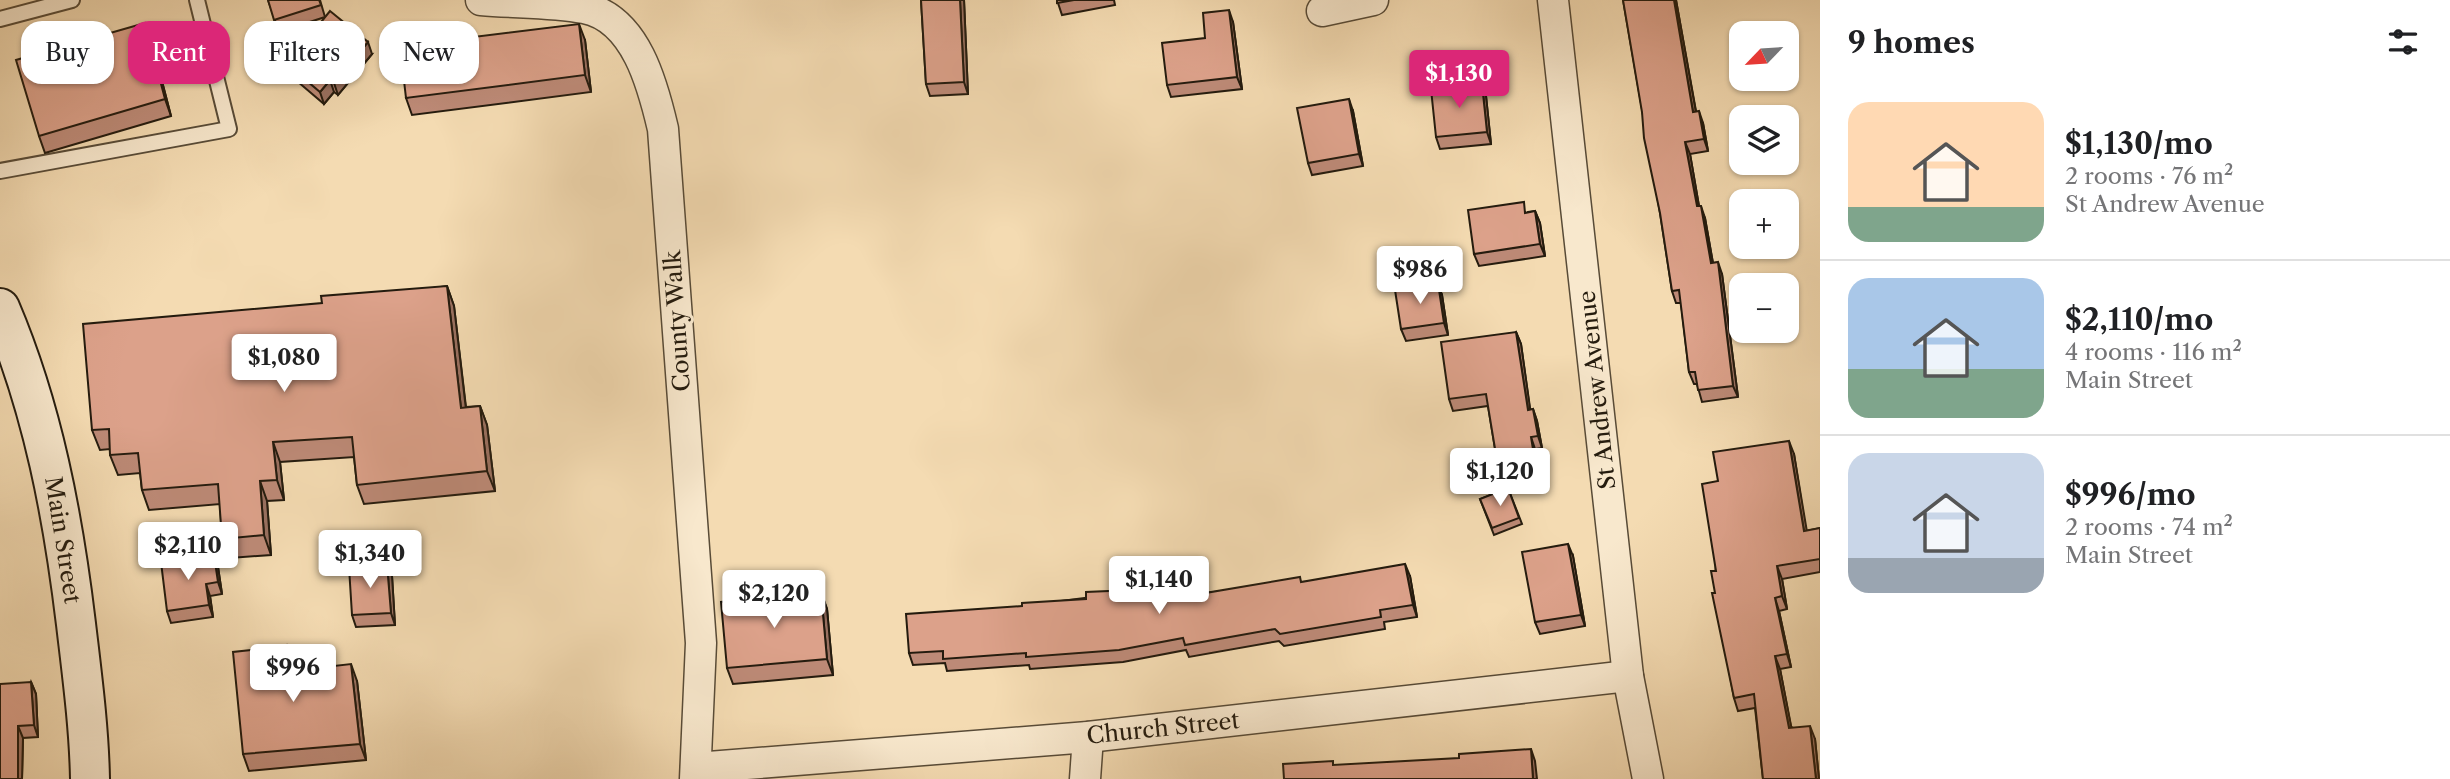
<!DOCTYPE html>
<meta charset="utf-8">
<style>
:root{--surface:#fff;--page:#f2f2f2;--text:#202124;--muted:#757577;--line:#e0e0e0;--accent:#db2777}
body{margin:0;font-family:"Libre Caslon Text",serif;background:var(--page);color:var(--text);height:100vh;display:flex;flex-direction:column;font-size:26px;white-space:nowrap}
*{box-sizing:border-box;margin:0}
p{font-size:23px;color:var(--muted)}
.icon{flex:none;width:38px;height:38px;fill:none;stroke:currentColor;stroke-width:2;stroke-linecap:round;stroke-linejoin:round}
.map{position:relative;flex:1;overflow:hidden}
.details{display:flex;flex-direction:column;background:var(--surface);width:630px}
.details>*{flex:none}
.hud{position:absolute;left:21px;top:21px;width:665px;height:63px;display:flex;gap:14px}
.needle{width:46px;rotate:245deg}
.tools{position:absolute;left:1729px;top:21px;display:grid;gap:14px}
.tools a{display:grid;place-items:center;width:70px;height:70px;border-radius:14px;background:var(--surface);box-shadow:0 2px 5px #0004;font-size:35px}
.price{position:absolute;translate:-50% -60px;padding:0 16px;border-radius:7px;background:#fff;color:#222;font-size:23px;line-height:46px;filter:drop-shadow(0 2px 4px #0008)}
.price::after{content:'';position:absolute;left:50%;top:42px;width:21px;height:16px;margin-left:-10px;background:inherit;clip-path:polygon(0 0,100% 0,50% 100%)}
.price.active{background:var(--accent);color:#fff}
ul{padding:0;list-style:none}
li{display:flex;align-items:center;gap:21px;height:175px;padding:0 28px}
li+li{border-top:2px solid var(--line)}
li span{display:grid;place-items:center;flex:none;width:196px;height:140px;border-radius:21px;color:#555}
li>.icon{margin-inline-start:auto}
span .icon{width:84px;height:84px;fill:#fffc;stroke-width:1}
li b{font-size:30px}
h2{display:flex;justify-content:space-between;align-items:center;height:84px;padding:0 28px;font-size:30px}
.pill{padding:0 24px;border-radius:21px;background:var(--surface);box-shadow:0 2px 5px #0004;font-size:24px;line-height:63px}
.pill.active{background:var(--accent);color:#fff}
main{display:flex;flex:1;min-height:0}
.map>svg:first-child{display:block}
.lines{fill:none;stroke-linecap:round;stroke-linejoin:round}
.lane-casing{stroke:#584b37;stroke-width:18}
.street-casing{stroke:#584b37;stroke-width:33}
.secondary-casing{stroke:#241b0e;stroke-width:42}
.lane{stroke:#f8e8cd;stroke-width:14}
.street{stroke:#f8e8cd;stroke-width:30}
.secondary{stroke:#f8e8cd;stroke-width:38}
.wall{fill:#bd8a77;stroke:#241b0e;stroke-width:2}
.shaded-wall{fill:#9a7161;stroke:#241b0e;stroke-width:2}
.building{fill:#dca18a;stroke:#241b0e;stroke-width:2}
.labels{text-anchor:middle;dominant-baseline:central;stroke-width:6;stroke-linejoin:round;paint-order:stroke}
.street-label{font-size:23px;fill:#241b0e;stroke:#f8e8cd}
</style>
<main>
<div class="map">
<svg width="1820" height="779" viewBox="0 0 1820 779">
<rect width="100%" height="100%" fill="#f4dbb2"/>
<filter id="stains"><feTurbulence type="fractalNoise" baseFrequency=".00286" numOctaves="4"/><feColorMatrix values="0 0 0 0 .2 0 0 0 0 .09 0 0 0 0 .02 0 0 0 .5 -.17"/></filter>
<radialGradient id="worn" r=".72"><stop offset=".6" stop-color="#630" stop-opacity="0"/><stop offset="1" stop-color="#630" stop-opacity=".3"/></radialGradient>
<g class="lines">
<g class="lane-casing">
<g id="lane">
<path d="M0,19L72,0"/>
<path d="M0,171L229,129L197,0"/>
</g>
</g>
<g class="street-casing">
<g id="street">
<path d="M481,0C515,3 551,2 584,8C636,18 653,86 663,129L701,643L695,779"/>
<path d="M1553,0L1628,676L1648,779"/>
<path d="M1322,11L1373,0"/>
<path d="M696,768L1088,737L1628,676"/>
<path d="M1085,779L1088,737"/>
</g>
</g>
<g class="secondary-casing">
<path id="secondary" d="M0,308C43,409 63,516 76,624C82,675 89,727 90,779"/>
</g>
<use href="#lane" class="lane"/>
<use href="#street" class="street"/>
<use href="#secondary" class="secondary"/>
</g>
<g class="wall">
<path d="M268,0H320L325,17L279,32Z"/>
<path d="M921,0H964L968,94L930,96L926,84Z"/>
<path d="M1057,0H1114L1115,5L1062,15Z"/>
<path d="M1623,0H1676L1696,111L1703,123L1708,151L1690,154L1699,206L1705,218L1713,263L1722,274L1738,397L1702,402L1697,384H1694L1689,372L1681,303H1676L1672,291L1660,213Z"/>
<path d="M1233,22L1242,89L1171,97L1167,85L1205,38Z"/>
<path d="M151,39L171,116L45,153L39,136Z"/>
<path d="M585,40L591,92L412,115L406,98Z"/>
<path d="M372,54L338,95L334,92L324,104L291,76L287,64Z"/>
<path d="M1482,84L1486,96L1491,144L1440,149L1436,137Z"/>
<path d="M1353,111L1363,166L1312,175L1308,163Z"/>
<path d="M1535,211L1540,223L1545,256L1479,266L1474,254L1528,212Z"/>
<path d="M447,286L454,306L466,407L480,406L487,425L495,491L364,504L357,485L354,457L280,462L284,500L267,501L271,555L230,558L222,539L220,504L149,510L142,490L140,473L118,475L110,455V449L100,450L92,430L322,303Z"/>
<path d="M1442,295L1448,335L1406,341L1401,329Z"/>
<path d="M1516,332L1521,344L1530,410L1533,409L1537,421L1542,448L1535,449L1541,479L1504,485L1499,473L1488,406L1453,411L1449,399Z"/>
<path d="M1794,454L1806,531L1820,528V572L1782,579L1787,609L1779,611L1791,667L1780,669L1791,727L1815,739L1819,779H1763L1755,708L1738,711L1734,698L1715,593L1718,481Z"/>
<path d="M1508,488L1522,524L1494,535L1480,499Z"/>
<path d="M214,555L218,567L222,594L210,596L213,617L171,623L167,611Z"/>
<path d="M1573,556L1585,626L1540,634L1535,622Z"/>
<path d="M387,564L392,576L395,625L356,627L352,615Z"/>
<path d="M1190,572L1196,591L1205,593L1302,582L1410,576L1417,617L1384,622L1385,629L1284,646L1279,641L1189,657L1186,650L1123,662L1030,669L1029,665L947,671L945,663L913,665L909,653L1022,606L1155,589Z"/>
<path d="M821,592L827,609L833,675L733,684L727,668Z"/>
<path d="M287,646L293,662L294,671L357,681L366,760L249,771L243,754Z"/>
<path d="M31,682L36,694L38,737L23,738L22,779H0Z"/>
</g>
<g class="shaded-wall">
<path d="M960,0H964L968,94L964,82Z"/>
<path d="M1674,0H1676L1698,124L1693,112Z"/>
<path d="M1229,10L1233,22L1242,89L1237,77Z"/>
<path d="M145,23L151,39L171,116L165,99Z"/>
<path d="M579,24L585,40L591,92L585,75Z"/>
<path d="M368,42L372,54L338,95L334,83Z"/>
<path d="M330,80L334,92L324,104L320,92Z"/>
<path d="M1482,84L1486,96L1491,144L1487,132Z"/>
<path d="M1349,99L1353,111L1363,166L1359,154Z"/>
<path d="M1699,111L1703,123L1708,151L1704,139Z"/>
<path d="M1685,142L1690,154L1701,218L1697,206Z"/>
<path d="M1701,206L1705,218L1715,275L1711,263Z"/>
<path d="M1535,211L1540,223L1545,256L1540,244Z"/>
<path d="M1718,262L1722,274L1738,397L1733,386Z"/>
<path d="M1438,283L1442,295L1448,335L1444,323Z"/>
<path d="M447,286L454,306L468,427L461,408Z"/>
<path d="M1516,332L1521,344L1532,422L1528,410Z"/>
<path d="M480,406L487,425L495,491L487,471Z"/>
<path d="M1533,409L1537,421L1542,448L1538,436Z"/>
<path d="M1531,437L1535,449L1541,479L1536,467Z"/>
<path d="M1789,441L1794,454L1809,544L1804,531Z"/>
<path d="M273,442L280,462L284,500L277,480Z"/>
<path d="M260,481L267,501L271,555L264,535Z"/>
<path d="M1568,544L1573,556L1585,626L1581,615Z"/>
<path d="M214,555L218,567L222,594L218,582Z"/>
<path d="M387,564L392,576L395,625L391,613Z"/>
<path d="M1405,564L1410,576L1417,617L1413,605Z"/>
<path d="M1777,566L1782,579L1787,609L1782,596Z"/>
<path d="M1190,572L1195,584L1198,604L1194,592Z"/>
<path d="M206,584L210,596L213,617L209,605Z"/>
<path d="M821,592L827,609L833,675L827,659Z"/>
<path d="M1775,598L1779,611L1791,667L1787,654Z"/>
<path d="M287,646L293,662L296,688L290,671Z"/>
<path d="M1775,656L1780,669L1794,741L1789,728Z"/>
<path d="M351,664L357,681L366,760L360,744Z"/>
<path d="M31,682L36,694L38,737L34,725Z"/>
<path d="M18,726L23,738L22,779H18Z"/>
<path d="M1810,726L1815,739L1819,779H1816Z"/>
<path d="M1531,749L1535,761L1537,779H1533Z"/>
</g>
<g class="building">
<path d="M268,0H319L321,5L274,20Z"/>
<path d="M921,0H960L964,82L926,84Z"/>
<path d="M1057,0H1074L1057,3Z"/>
<path d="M1623,0H1674L1693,112L1699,111L1704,139L1685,142L1697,206H1701L1711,263L1718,262L1733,386L1698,390L1695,372H1689L1679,290L1672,291L1660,213L1644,138L1642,112Z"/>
<path d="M1229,10L1237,77L1167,85L1162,43L1205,38L1203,13Z"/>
<path d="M330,11L368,42L334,83L330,80L320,92L287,64Z"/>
<path d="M145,23L165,99L39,136L16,60Z"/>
<path d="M579,24L585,75L406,98L400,46Z"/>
<path d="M1482,84L1487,132L1436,137L1431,89Z"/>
<path d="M1349,99L1359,154L1308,163L1297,108Z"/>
<path d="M1524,202L1525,213L1535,211L1540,244L1474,254L1468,210Z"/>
<path d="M1438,283L1444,323L1401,329L1395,290Z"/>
<path d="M447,286L461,408L480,406L487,471L357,485L352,437L273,442L277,480L260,481L264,535L222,539L218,484L142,490L138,453L110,455L109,429L92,430L83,324L322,303L321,296Z"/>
<path d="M1516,332L1528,410L1533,409L1538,436L1531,437L1536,467L1499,473L1486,394L1449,399L1441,342Z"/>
<path d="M1789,441L1804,531L1820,528V559L1777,566L1782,596L1775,598L1787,654L1775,656L1789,728L1810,726L1816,779H1763L1754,694L1734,698L1712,593H1715L1711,571H1716L1702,484L1718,481L1713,452Z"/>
<path d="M1508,488L1519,518L1492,528L1480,499Z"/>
<path d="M1568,544L1581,615L1535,622L1522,552Z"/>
<path d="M214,555L218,582L206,584L209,605L167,611L161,562Z"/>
<path d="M387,564L391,613L352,615L349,567Z"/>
<path d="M1405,564L1413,605L1380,610L1381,617L1280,634L1275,629L1185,645L1183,638L1119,650L1026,657V653L943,659V651L909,653L906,614L1022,606V603L1086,599V592L1155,589L1153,579L1190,572L1194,592L1204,590L1205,593L1300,577L1301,582Z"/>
<path d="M821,592L827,659L727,668L721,602Z"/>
<path d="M287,646L290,671L351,664L360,744L243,754L233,652Z"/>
<path d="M31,682L34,725L18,726V779H0V684Z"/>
<path d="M1531,749L1533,779H1284L1283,764L1333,761V765L1459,758V754Z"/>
</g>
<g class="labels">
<g class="street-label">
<text transform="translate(677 321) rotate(-94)">County Walk</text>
<text transform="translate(1597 390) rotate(-96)">St Andrew Avenue</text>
<text transform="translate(63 540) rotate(81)">Main Street</text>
<text transform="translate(1163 728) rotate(-6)">Church Street</text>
</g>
</g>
<rect width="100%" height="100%" filter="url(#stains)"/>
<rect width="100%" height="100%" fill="url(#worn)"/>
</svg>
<div class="tools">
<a><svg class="needle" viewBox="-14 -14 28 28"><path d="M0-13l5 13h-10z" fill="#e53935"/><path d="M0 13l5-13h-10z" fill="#757577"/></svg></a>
<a><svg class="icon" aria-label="layers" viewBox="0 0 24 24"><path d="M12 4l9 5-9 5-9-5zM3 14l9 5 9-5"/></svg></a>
<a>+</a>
<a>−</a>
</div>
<b class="price active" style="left:1459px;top:110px">$1,130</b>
<b class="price" style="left:1420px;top:306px">$986</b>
<b class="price" style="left:284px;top:394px">$1,080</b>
<b class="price" style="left:1500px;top:508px">$1,120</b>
<b class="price" style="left:188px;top:582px">$2,110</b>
<b class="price" style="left:370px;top:590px">$1,340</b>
<b class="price" style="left:1159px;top:616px">$1,140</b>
<b class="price" style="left:774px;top:630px">$2,120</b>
<b class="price" style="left:293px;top:704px">$996</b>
<div class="hud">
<a class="pill">Buy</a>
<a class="pill active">Rent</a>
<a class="pill">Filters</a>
<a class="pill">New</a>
</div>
</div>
<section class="details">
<h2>9 homes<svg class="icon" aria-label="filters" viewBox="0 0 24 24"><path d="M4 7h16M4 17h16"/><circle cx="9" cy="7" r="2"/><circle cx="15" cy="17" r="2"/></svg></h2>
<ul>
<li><span style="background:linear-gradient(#ffd9b3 75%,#7fa58c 0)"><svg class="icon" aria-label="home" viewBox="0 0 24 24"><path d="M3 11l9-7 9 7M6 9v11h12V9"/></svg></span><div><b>$1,130/mo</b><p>2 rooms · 76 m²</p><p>St Andrew Avenue</p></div></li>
<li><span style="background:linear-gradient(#a9c7e8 65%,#7fa58c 0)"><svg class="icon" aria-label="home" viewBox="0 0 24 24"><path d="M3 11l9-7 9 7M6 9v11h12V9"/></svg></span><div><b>$2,110/mo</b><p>4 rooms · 116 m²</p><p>Main Street</p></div></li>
<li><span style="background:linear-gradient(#c9d6e8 75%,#9aa5b1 0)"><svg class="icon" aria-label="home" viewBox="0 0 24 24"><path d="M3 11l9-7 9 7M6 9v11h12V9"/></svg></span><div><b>$996/mo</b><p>2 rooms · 74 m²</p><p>Main Street</p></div></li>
</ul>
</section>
</main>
